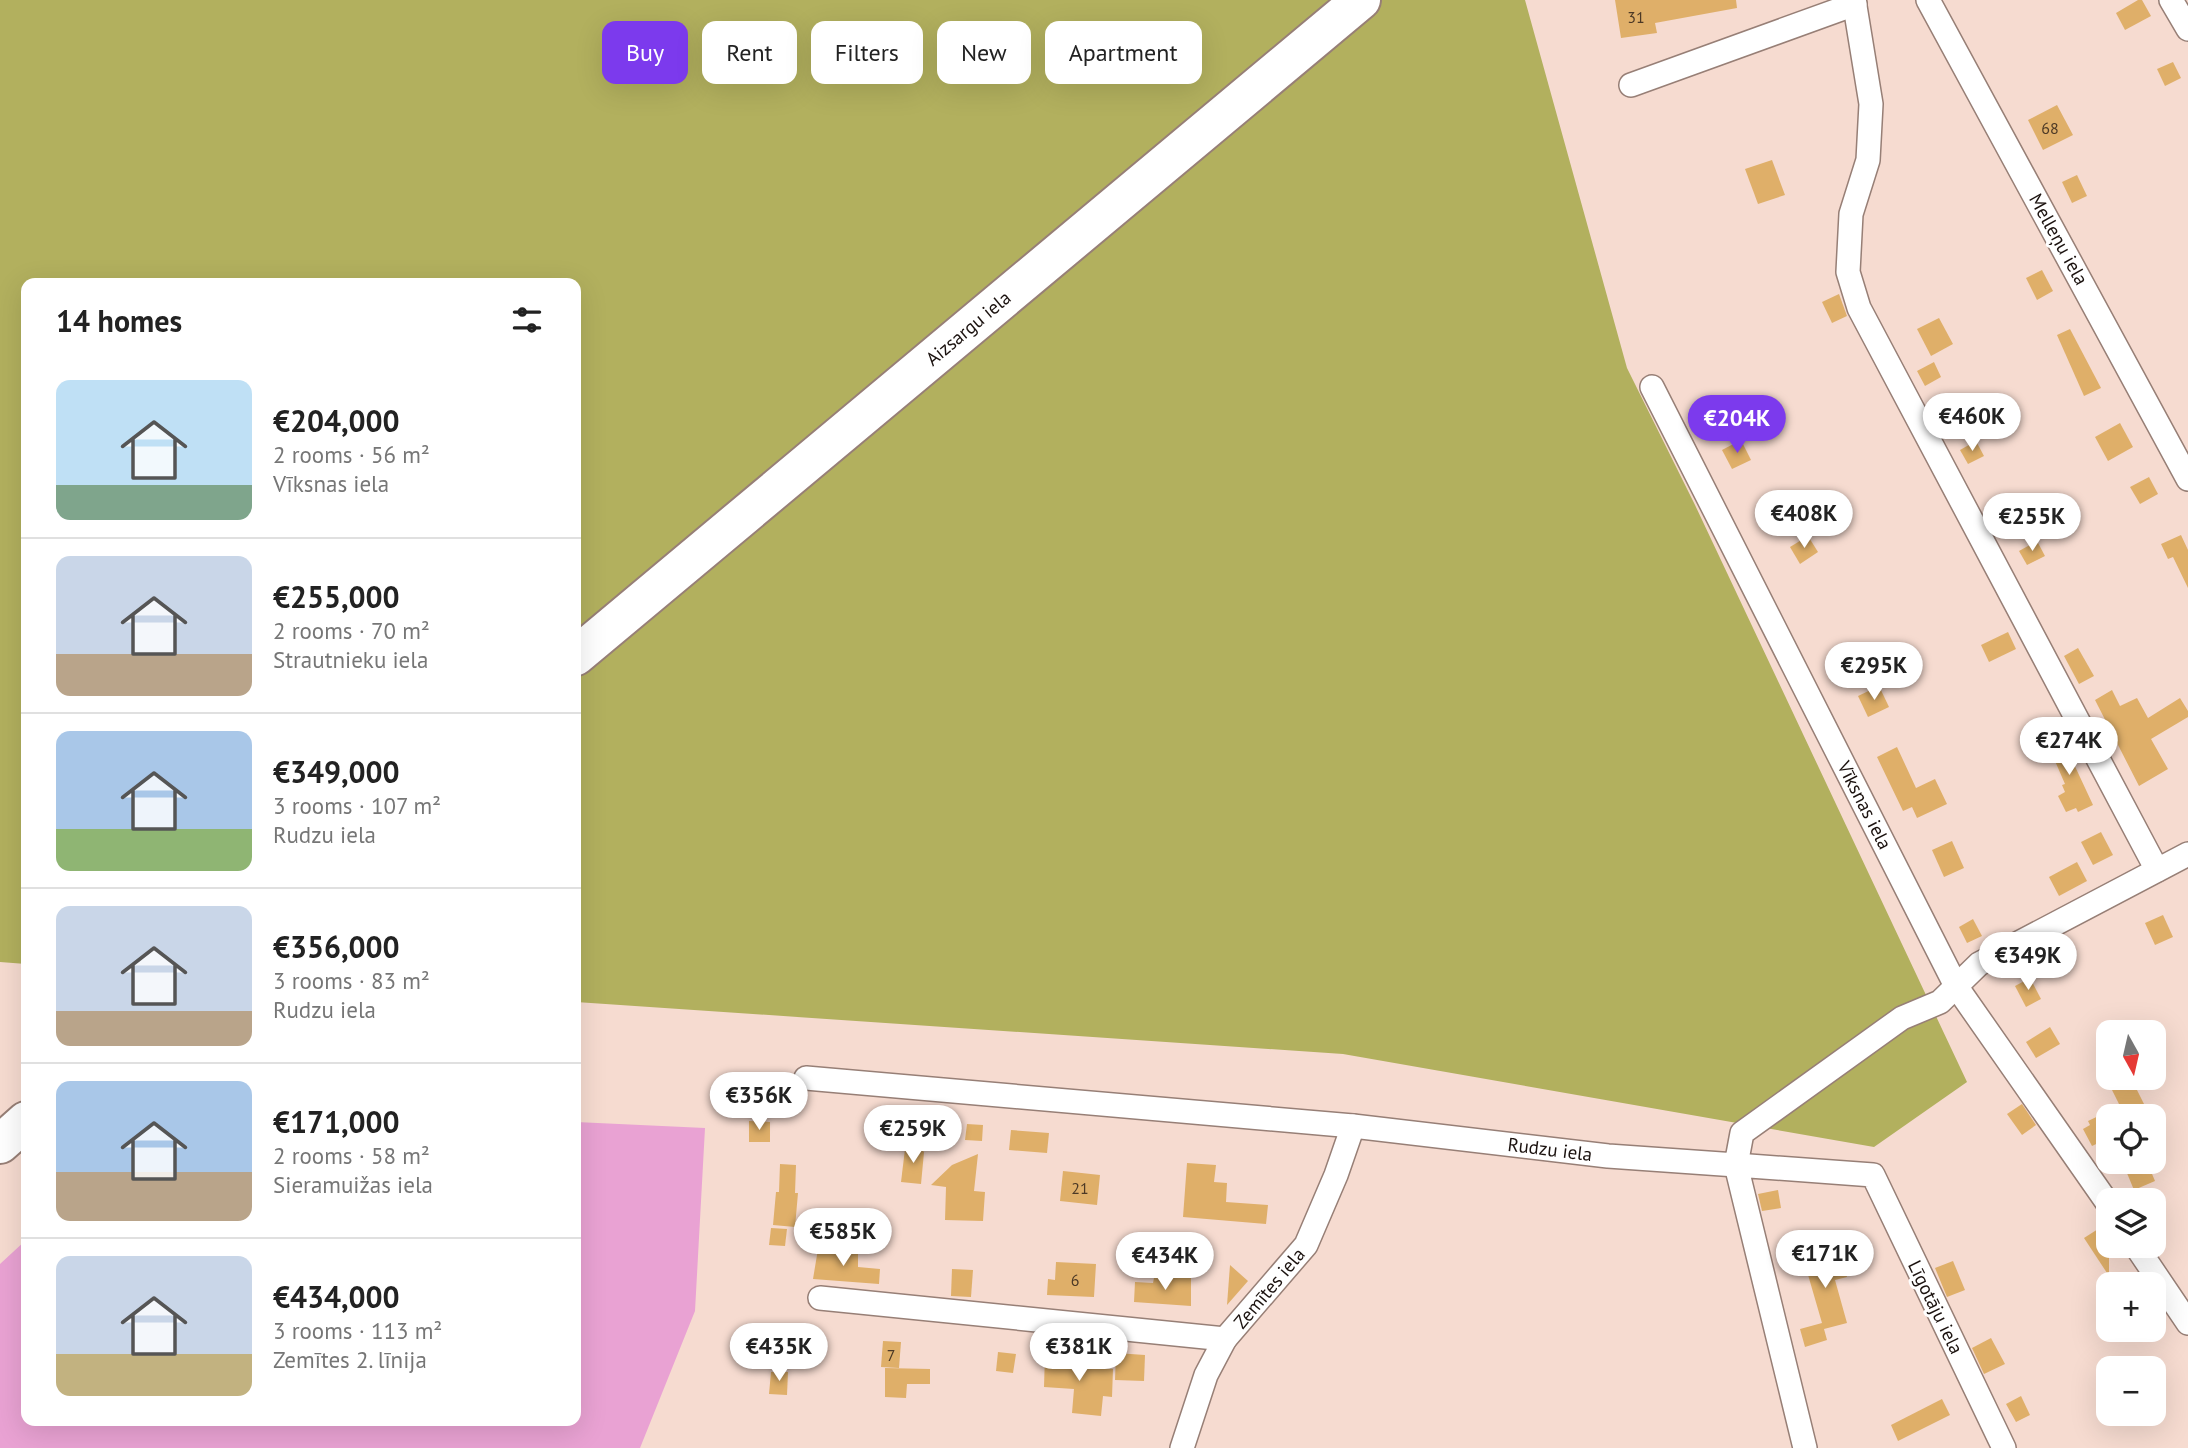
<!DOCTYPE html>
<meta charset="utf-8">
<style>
:root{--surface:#fff;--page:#f2f2f2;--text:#222;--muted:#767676;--line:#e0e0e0;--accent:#7c3aed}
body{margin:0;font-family:"PT Sans",sans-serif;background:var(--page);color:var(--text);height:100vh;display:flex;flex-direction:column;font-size:26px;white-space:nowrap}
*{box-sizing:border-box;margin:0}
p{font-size:23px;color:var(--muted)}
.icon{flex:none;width:38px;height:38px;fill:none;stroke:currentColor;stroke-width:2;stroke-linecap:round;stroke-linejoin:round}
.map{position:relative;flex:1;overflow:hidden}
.panel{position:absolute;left:21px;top:278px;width:560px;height:1148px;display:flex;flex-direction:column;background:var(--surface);border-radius:14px;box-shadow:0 7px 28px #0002}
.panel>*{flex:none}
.guide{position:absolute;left:602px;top:21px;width:665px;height:63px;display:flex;gap:14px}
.needle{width:46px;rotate:172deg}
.fabs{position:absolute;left:2096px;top:1020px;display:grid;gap:14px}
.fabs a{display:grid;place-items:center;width:70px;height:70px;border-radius:14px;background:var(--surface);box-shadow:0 7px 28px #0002;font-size:35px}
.price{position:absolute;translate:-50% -60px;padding:0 16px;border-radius:24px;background:#fff;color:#222;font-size:23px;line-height:46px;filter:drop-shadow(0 2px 4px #0008)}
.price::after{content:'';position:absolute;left:50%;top:42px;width:21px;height:16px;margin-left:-10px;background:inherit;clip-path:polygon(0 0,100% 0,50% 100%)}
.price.current{background:var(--accent);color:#fff}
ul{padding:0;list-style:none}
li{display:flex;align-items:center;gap:21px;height:175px;padding:0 35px}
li+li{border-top:2px solid var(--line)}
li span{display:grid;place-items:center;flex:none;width:196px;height:140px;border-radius:14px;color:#555}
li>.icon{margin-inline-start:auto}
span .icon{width:84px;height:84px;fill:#fffc;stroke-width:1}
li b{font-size:30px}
h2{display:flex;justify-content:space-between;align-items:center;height:84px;padding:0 35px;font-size:30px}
.tag{padding:0 24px;border-radius:14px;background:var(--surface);box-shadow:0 7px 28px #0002;font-size:24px;line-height:63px}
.tag.current{background:var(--accent);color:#fff}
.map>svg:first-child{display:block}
.forest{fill:#b2b05e}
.water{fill:#e9a2d3}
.building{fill:#dfaf69}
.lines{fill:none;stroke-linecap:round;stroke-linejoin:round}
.street-casing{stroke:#977f76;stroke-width:26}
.highway-casing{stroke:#977f76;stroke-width:42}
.street{stroke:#fff;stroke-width:23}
.highway{stroke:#fff;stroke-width:38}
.labels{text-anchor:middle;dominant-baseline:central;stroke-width:6;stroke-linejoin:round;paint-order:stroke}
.number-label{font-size:16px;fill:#4c3926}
.street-label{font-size:19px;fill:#1b120f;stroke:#fff}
</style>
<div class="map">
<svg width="2188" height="1448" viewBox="0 0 2188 1448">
<rect width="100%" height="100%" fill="#f6dbd0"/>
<path class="forest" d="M0,0H1525L1627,368L1695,505L1967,1082L1874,1147L1343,1054L576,1002V284H26V964L0,962Z"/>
<path class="water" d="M576,1122L705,1128L695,1311L640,1448H0V1264L26,1240V1421H576Z"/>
<g class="building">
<path d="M1615,0H1736L1737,8L1655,23L1657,33L1621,38Z"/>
<path d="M2138,0H2142L2151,16L2125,30L2116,13Z"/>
<path d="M2173,62L2181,78L2165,86L2157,69Z"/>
<path d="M2057,105L2073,135L2043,150L2028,120Z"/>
<path d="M1772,160L1785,195L1758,204L1745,169Z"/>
<path d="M2077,175L2087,196L2072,203L2062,182Z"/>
<path d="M2042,270L2053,291L2037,300L2026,278Z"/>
<path d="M1839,294L1847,316L1832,323L1822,302Z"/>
<path d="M1939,318L1953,344L1931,356L1917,329Z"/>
<path d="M2070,329L2101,388L2084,396L2057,335Z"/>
<path d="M1934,362L1941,377L1925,386L1917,371Z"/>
<path d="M2120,423L2133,447L2108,461L2095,437Z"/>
<path d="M1741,440L1751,460L1732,469L1722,450Z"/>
<path d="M1976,441L1984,456L1968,464L1960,450Z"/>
<path d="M2149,477L2158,494L2140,504L2130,487Z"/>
<path d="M2181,535L2188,550V588L2173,557L2168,559L2161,544Z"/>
<path d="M1808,536L1818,552L1800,564L1790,547Z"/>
<path d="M2037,541L2045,556L2027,565L2019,551Z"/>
<path d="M2008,632L2016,649L1989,662L1981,645Z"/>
<path d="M2078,648L2094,676L2079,684L2064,656Z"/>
<path d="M1879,686L1889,707L1868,717L1858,696Z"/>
<path d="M2112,690L2120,706L2137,698L2148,718L2180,698L2188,711V717L2151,739L2168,769L2139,786L2095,700Z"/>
<path d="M2059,732L2093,805L2078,812L2076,808L2066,812L2058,796L2065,792L2062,785L2065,784L2045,738Z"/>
<path d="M1897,747L1916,788L1935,779L1947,804L1917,818L1912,807L1903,811L1877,757Z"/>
<path d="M2101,832L2113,855L2093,865L2081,842Z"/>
<path d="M1952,841L1964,868L1944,877L1932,850Z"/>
<path d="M2077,862L2087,881L2059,896L2049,877Z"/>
<path d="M2163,915L2173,937L2155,945L2145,923Z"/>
<path d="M1973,919L1982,936L1967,943L1959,927Z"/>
<path d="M2030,978L2041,999L2026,1007L2015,986Z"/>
<path d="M2050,1027L2060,1044L2036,1058L2026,1042Z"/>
<path d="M2106,1078H2131L2150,1116H2125Z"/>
<path d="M2022,1104L2036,1125L2022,1135L2007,1114Z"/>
<path d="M2109,1111V1138L2092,1146L2083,1129L2090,1125L2088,1121Z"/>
<path d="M749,1121L770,1122V1142H749Z"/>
<path d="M967,1124L983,1125L982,1141L965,1140Z"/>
<path d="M1011,1130L1049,1133L1047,1153L1009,1150Z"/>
<path d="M917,1145L924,1152L921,1184L901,1182L905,1149L910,1146Z"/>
<path d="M978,1154L974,1191L985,1192L983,1221L945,1220L946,1187L931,1185L952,1165Z"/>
<path d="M2134,1162H2147L2155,1181L2134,1190L2124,1166Z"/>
<path d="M1187,1163L1216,1165L1214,1182L1227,1183L1226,1202L1268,1205L1266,1224L1183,1217Z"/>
<path d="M780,1164L796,1165L795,1193H798L795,1227L773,1225L776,1192H779Z"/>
<path d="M1063,1171L1100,1175L1097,1205L1060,1201Z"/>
<path d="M1778,1190L1781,1208L1762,1211L1758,1194Z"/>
<path d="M2109,1222V1276L2084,1238Z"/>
<path d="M771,1228L787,1229L785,1246L769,1245Z"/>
<path d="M1838,1241L1847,1277L1835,1280L1847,1323L1824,1329L1827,1340L1805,1347L1800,1329L1822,1323L1804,1261L1809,1260L1806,1249Z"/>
<path d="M818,1249L858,1252V1267L880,1269L879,1284L813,1279Z"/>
<path d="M1953,1261L1965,1290L1947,1297L1935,1268Z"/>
<path d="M1056,1262L1096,1264L1094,1297L1047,1295L1048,1279L1055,1280Z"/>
<path d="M1230,1265L1248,1281L1227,1305Z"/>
<path d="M952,1269L973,1270L971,1297L951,1296Z"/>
<path d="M1154,1278H1191V1306L1134,1302L1135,1282L1153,1283Z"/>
<path d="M1991,1338L2005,1364L1984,1374L1972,1348Z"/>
<path d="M883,1341L901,1342L899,1368L881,1367Z"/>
<path d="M998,1352L1016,1354L1013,1373L996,1371Z"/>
<path d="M1116,1353L1145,1355L1144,1381L1115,1380Z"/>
<path d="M1045,1354L1073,1355L1072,1368L1113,1369L1112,1397L1103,1396L1101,1416L1072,1413L1074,1389L1044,1387Z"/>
<path d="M885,1368L930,1369V1384H907L906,1398L885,1397Z"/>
<path d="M771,1372H788L787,1395L769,1394Z"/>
<path d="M2021,1396L2030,1415L2016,1422L2006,1404Z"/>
<path d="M1942,1399L1950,1415L1898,1441L1891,1425Z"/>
</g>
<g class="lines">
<g class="street-casing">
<g id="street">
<path d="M1854,0L1871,104L1868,160L1851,214L1848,272L1859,308L2157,870"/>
<path d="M1928,0L2188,479"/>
<path d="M2171,0L2188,29"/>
<path d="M1631,85L1855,4"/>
<path d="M1652,387L1956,986L2109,1205"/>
<path d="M806,1078L1353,1126L1608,1156L1736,1165L1742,1133L1902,1018L1940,1002L1979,964L2188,854"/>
<path d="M2136,1246L2188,1323"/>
<path d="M820,1298L1225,1339"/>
<path d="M1182,1448L1206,1375L1225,1339L1306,1245L1336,1175L1353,1126"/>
<path d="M1805,1448L1736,1165L1873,1175L2004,1448"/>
</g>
</g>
<g class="highway-casing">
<g id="highway">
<path d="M576,656L1361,0"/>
<path d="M0,1144L26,1121"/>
</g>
</g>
<use href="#street" class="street"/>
<use href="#highway" class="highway"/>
</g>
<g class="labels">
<g class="number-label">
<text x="1636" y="17">31</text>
<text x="2050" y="128">68</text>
<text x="1080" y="1188">21</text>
<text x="1075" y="1280">6</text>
<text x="891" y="1355">7</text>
</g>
<g class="street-label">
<text transform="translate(2059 239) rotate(61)">Melleņu iela</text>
<text transform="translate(968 328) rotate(-40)">Aizsargu iela</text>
<text transform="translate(1865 805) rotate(63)">Vīksnas iela</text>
<text transform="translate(1550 1149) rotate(7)">Rudzu iela</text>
<text transform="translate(1269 1288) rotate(-50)">Zemītes iela</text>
<text transform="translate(1936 1307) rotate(64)">Līgotāju iela</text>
</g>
</g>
</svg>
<div class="fabs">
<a><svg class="needle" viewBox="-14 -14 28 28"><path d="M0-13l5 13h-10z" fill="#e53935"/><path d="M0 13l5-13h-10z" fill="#767676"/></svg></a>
<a><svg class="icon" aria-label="locate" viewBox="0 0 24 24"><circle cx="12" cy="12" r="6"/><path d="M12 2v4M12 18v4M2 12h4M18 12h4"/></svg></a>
<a><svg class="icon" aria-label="layers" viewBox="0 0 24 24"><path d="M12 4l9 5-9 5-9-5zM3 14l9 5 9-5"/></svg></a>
<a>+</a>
<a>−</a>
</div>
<b class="price" style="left:1972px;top:453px">€460K</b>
<b class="price current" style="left:1737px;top:455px">€204K</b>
<b class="price" style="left:1804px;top:550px">€408K</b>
<b class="price" style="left:2032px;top:553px">€255K</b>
<b class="price" style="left:1874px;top:702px">€295K</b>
<b class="price" style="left:2069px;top:777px">€274K</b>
<b class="price" style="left:2028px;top:992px">€349K</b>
<b class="price" style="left:759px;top:1132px">€356K</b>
<b class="price" style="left:913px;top:1165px">€259K</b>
<b class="price" style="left:843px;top:1268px">€585K</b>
<b class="price" style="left:1825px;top:1290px">€171K</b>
<b class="price" style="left:1165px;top:1292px">€434K</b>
<b class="price" style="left:779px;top:1383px">€435K</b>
<b class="price" style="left:1079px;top:1383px">€381K</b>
<div class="guide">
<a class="tag current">Buy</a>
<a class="tag">Rent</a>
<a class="tag">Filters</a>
<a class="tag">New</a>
<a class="tag">Apartment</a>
</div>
<section class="panel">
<h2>14 homes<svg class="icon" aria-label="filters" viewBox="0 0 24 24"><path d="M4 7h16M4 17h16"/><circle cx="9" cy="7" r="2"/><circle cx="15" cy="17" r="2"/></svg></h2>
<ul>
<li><span style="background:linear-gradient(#bfe0f5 75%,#7fa58c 0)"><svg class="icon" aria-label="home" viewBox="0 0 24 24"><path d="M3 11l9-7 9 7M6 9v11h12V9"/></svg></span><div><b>€204,000</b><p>2 rooms · 56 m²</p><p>Vīksnas iela</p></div></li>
<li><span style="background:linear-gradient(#c9d6e8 70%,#b9a48a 0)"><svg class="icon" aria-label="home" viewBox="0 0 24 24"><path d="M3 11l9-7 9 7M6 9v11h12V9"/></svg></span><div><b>€255,000</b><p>2 rooms · 70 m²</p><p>Strautnieku iela</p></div></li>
<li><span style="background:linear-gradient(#a9c7e8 70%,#8fb573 0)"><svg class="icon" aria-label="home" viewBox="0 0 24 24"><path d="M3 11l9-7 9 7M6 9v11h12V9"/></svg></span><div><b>€349,000</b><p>3 rooms · 107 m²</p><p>Rudzu iela</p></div></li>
<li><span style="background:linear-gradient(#c9d6e8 75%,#b9a48a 0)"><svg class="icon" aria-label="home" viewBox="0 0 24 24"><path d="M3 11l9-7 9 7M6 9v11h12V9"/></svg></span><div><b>€356,000</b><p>3 rooms · 83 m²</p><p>Rudzu iela</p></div></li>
<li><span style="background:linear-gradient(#a9c7e8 65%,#b9a48a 0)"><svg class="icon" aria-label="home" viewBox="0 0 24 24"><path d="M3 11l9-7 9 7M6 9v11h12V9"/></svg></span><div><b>€171,000</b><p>2 rooms · 58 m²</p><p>Sieramuižas iela</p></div></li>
<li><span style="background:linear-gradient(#c9d6e8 70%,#c2b280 0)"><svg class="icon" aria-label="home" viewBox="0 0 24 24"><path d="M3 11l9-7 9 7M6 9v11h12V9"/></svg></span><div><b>€434,000</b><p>3 rooms · 113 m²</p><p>Zemītes 2. līnija</p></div></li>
</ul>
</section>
</div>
